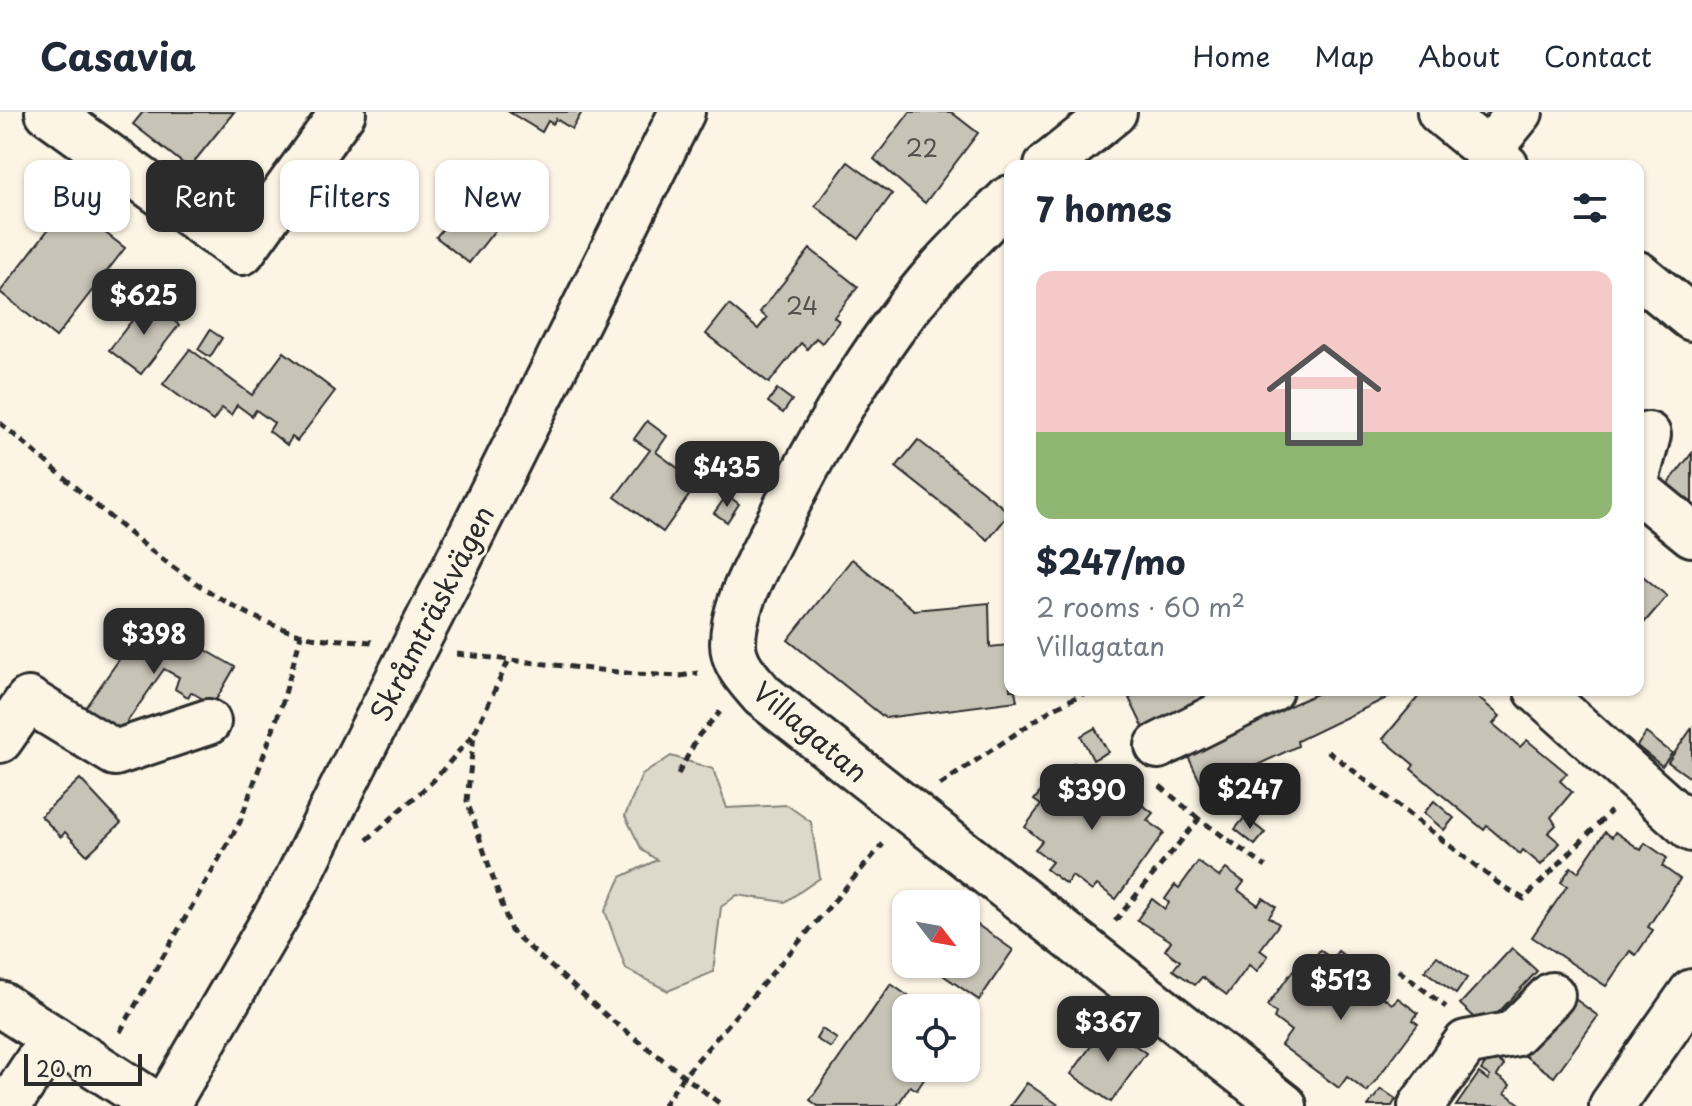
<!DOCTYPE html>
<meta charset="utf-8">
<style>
:root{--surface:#fff;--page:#f6f6f7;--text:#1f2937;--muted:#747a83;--line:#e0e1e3;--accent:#2b2b2b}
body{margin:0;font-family:"Playpen Sans",sans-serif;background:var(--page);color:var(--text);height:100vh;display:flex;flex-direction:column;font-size:30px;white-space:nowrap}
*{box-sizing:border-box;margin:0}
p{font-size:26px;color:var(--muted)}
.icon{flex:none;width:44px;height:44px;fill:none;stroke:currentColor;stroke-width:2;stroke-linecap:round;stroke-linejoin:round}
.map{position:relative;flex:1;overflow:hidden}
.panel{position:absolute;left:1004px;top:48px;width:640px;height:536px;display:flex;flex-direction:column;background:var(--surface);border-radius:16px;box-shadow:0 2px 6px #0004}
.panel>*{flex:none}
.hud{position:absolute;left:24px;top:48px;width:760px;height:72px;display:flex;gap:16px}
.needle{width:52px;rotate:121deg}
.controls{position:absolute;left:892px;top:778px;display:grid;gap:16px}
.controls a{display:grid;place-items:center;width:88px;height:88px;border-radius:16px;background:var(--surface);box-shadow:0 2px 6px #0004;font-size:40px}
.scale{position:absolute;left:24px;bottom:20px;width:118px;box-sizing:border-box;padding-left:8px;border:4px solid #2b2b2b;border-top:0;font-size:22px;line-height:28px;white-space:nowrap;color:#2b2b2b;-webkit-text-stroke:6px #fcf5e5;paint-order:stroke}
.price{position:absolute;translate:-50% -68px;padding:0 18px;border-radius:16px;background:var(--accent);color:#fff;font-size:26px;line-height:52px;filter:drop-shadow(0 2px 4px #0008)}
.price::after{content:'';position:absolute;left:50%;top:48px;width:24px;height:18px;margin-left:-12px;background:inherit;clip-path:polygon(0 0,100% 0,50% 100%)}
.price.on{background:#222;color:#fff}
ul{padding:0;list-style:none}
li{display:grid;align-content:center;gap:16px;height:424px;padding:0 32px}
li+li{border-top:2px solid var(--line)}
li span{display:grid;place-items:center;height:248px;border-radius:16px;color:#555}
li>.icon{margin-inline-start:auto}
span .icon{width:144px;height:144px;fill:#fffc;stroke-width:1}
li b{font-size:34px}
h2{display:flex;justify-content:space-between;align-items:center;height:96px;padding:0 32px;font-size:34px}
.chip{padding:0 28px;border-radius:16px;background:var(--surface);box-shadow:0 2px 6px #0004;font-size:28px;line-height:72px}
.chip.on{background:var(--accent);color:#fff}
header{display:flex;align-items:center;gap:48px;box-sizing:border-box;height:112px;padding:0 40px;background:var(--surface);border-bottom:2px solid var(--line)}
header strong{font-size:38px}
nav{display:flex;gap:44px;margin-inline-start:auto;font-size:28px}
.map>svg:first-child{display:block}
.green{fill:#ded8ca;stroke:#84827a;stroke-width:2}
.building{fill:#c8c3b7;stroke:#2b2b2b;stroke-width:2}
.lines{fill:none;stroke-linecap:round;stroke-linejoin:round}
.minor-casing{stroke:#2b2b2b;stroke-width:50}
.major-casing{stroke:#2b2b2b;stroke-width:50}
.path{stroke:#2b2b2b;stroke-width:5;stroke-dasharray:8 6;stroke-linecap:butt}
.minor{stroke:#fcf5e5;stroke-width:44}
.major{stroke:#fcf5e5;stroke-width:44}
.major-bridge-casing{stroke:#2b2b2b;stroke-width:50;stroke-linecap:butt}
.major-bridge{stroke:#fcf5e5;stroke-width:44}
.labels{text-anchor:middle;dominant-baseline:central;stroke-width:6;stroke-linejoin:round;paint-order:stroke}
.number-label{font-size:24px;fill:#52514e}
.street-label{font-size:28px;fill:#2b2b2b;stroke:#fcf5e5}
</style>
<header>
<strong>Casavia</strong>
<nav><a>Home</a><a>Map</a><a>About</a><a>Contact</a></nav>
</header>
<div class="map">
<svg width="1692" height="994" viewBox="0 0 1692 994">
<rect width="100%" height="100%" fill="#fcf5e5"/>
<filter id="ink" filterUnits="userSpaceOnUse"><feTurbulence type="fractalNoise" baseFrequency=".0125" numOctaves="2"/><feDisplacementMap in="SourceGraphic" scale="16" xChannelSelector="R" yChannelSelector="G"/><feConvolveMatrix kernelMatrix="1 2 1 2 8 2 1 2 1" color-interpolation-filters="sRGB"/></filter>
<g filter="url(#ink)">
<path class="green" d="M671,644L713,657L727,696L787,693L811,710L820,766L785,790L737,783L721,795L713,860L668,879L626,857L605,799L621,765L657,748L642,738L625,704L642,663Z"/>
<g class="building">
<path d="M143,0H234L189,56L133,12Z"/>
<path d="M509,0H582L572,17L556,7L553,12L548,9L542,20Z"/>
<path d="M910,0H951L978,21L925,91L874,47Z"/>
<path d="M497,49L529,75L469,151L436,125L457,99L440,80L453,63L459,69L462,65L476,76Z"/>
<path d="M848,50L892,82L859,127L815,94Z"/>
<path d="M68,92L125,136L56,225L0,180Z"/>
<path d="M810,137L858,175L834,205L839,209L822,231L816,226L807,237L801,231L769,271L706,222L729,193L758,217L767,206L760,200Z"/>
<path d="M148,188L179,213L141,262L109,238Z"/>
<path d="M210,218L222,226L210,245L198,237Z"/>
<path d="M190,237L252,283L284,240L335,279L297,329L292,325L287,333L269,319L274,311L256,298L252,304L237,293L231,303L222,296L213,309L163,272Z"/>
<path d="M777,277L792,288L783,301L768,290Z"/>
<path d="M647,309L667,324L656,340L698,371L663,420L615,385L650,338L634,327Z"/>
<path d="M918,328L1010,401L988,428L896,355Z"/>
<path d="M1692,341V393L1667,373Z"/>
<path d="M727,383L739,392L727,410L714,401Z"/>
<path d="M852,447L914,498L989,491L990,535L1009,533L1010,578H1015L1017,589L885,606L788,528Z"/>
<path d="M1638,460L1667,484L1638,518Z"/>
<path d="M149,505L235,555L213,593L191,580L188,585L175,577L179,565L164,557L113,630L80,603Z"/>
<path d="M1146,578H1226L1144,617L1129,586Z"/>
<path d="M1325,578H1403L1297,629L1298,634L1204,678L1186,640Z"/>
<path d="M1424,578H1469L1500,604L1493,612L1520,635L1527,628L1567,661L1560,669L1572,680L1551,705L1556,713L1548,721L1560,731L1541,753L1523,738L1520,742L1487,714L1484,718L1411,657L1414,653L1383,627Z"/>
<path d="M1095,616L1108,640L1093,648L1081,624Z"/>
<path d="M1692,616V667L1668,650Z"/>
<path d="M1646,621L1672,641L1662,654L1637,634Z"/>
<path d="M1074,651L1090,664L1095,657L1114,671L1109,678L1131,695L1136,688L1153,701L1147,708L1164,721L1116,787L1097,773L1092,779L1072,764L1066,772L1046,757L1052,750L1035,737L1042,729L1025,715L1041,693L1034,688L1047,672L1054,678Z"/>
<path d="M80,667L121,711L87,743L65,720L61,725L41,704Z"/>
<path d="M1434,689L1454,706L1444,718L1424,701Z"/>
<path d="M1245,705L1265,721L1255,733L1235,717Z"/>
<path d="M1605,720L1612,725L1615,720L1641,738L1645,731L1667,746L1662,754L1680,767L1648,815L1653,818L1636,843L1630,839L1606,874L1532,825L1567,774L1561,770L1571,755L1578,760Z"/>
<path d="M1198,750L1219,765L1226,757L1244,770L1238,778L1258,793L1263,786L1276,795L1269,805L1279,812L1260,838L1268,844L1257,859L1249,853L1227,883L1202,865L1195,873L1173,858L1180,849L1165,838L1171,829L1137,808L1152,787L1165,797L1169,791L1165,787L1175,773L1179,776Z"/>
<path d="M972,809L1013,838L979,888L937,859L942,852H966V818Z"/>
<path d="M1512,836L1537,859L1485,915L1460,892Z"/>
<path d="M1320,838L1332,847L1338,839L1358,854L1351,861L1392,892L1398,886L1418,901L1413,908L1418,912L1367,980L1347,965L1339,976L1281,933L1291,919L1274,906L1276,901L1267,894L1297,853L1305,859Z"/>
<path d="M1437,844L1467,866L1456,882L1425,859Z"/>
<path d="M891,872L925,896H906V956H924L928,961L917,978L910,974L897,994H818L810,988Z"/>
<path d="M1571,884L1598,904L1554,965L1525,944Z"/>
<path d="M1106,913L1146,941L1111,990L1071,962Z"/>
<path d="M822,917L837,927L831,936L816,927Z"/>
<path d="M1491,944L1504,953L1497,964L1510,973L1505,981L1523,994H1456L1479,961L1488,968L1490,964L1481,958Z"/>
<path d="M1027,971L1060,994H1010Z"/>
<path d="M1381,977L1396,987L1392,994H1368Z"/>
</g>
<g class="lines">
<g class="minor-casing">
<g id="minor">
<path d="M48,0L242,140L343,0"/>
<path d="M1440,0L1506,54"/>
<path d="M1488,39L1520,0"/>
<path d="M1047,54L1114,0"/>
<path d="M1010,86C987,109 963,132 941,156C870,236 816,333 769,429C754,460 733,495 733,531C733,553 750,568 762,583L1284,994"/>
<path d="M1638,162L1692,206"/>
<path d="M1638,361L1648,323"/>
<path d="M1638,378L1692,422"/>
<path d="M1537,578L1692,717"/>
<path d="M0,628L28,588L115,641L208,610"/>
<path d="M1158,634L1270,578"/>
<path d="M0,892L158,994"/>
<path d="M8,994L53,926"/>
<path d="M1421,994L1466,931L1513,922L1552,883"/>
<path d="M1612,994L1692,880"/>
</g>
</g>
<g class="major-casing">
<g id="major">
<path d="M444,477L682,0"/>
<path d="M166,994L297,768L349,663"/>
</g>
</g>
<g class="path">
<path d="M0,311C87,381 190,490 299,522C321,529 349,527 372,530"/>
<path d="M457,542L635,562L680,564L698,561"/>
<path d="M508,550L474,622L467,689L511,819L609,906L723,994"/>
<path d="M1328,639L1498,771L1524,787L1611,699"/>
<path d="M678,662L699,623L720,600"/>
<path d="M940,673L1052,597L1091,578"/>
<path d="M1160,674L1199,707"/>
<path d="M367,728L433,669L473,623"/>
<path d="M1115,809L1199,707L1266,755"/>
<path d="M1398,858L1446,895"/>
<path d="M120,920L240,710L283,589L301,523"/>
<path d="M663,994L683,965L883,732"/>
</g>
<use href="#minor" class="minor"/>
<use href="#major" class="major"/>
<g class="major-bridge-casing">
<path id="major-bridge" d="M349,663L444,477"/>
</g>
<use href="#major-bridge" class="major-bridge"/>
</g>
</g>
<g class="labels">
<g class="number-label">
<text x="922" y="35">22</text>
<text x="802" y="193">24</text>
</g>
<g class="street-label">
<text transform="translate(431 501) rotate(-63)">Skråmträskvägen</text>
<text transform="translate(811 619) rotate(40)">Villagatan</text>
</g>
</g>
</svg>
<div class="controls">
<a><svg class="needle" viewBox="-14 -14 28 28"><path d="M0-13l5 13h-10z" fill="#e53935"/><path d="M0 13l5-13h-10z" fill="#747a83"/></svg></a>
<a><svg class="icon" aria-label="locate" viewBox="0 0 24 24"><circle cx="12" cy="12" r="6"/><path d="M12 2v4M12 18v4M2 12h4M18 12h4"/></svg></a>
</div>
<div class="scale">20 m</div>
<b class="price" style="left:144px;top:225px">$625</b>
<b class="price" style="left:727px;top:397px">$435</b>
<b class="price" style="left:154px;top:564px">$398</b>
<b class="price on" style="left:1250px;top:719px">$247</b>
<b class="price" style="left:1092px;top:720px">$390</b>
<b class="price" style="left:1341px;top:910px">$513</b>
<b class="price" style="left:1108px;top:952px">$367</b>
<div class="hud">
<a class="chip">Buy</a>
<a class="chip on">Rent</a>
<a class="chip">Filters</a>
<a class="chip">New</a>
</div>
<section class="panel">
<h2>7 homes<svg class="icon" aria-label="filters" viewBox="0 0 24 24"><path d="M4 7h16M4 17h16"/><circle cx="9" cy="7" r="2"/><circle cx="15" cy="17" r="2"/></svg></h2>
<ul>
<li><span style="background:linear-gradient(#f6c9c9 65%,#8fb573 0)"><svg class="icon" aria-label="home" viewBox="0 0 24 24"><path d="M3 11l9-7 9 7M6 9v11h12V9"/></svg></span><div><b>$247/mo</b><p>2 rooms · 60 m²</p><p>Villagatan</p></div></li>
</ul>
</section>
</div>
